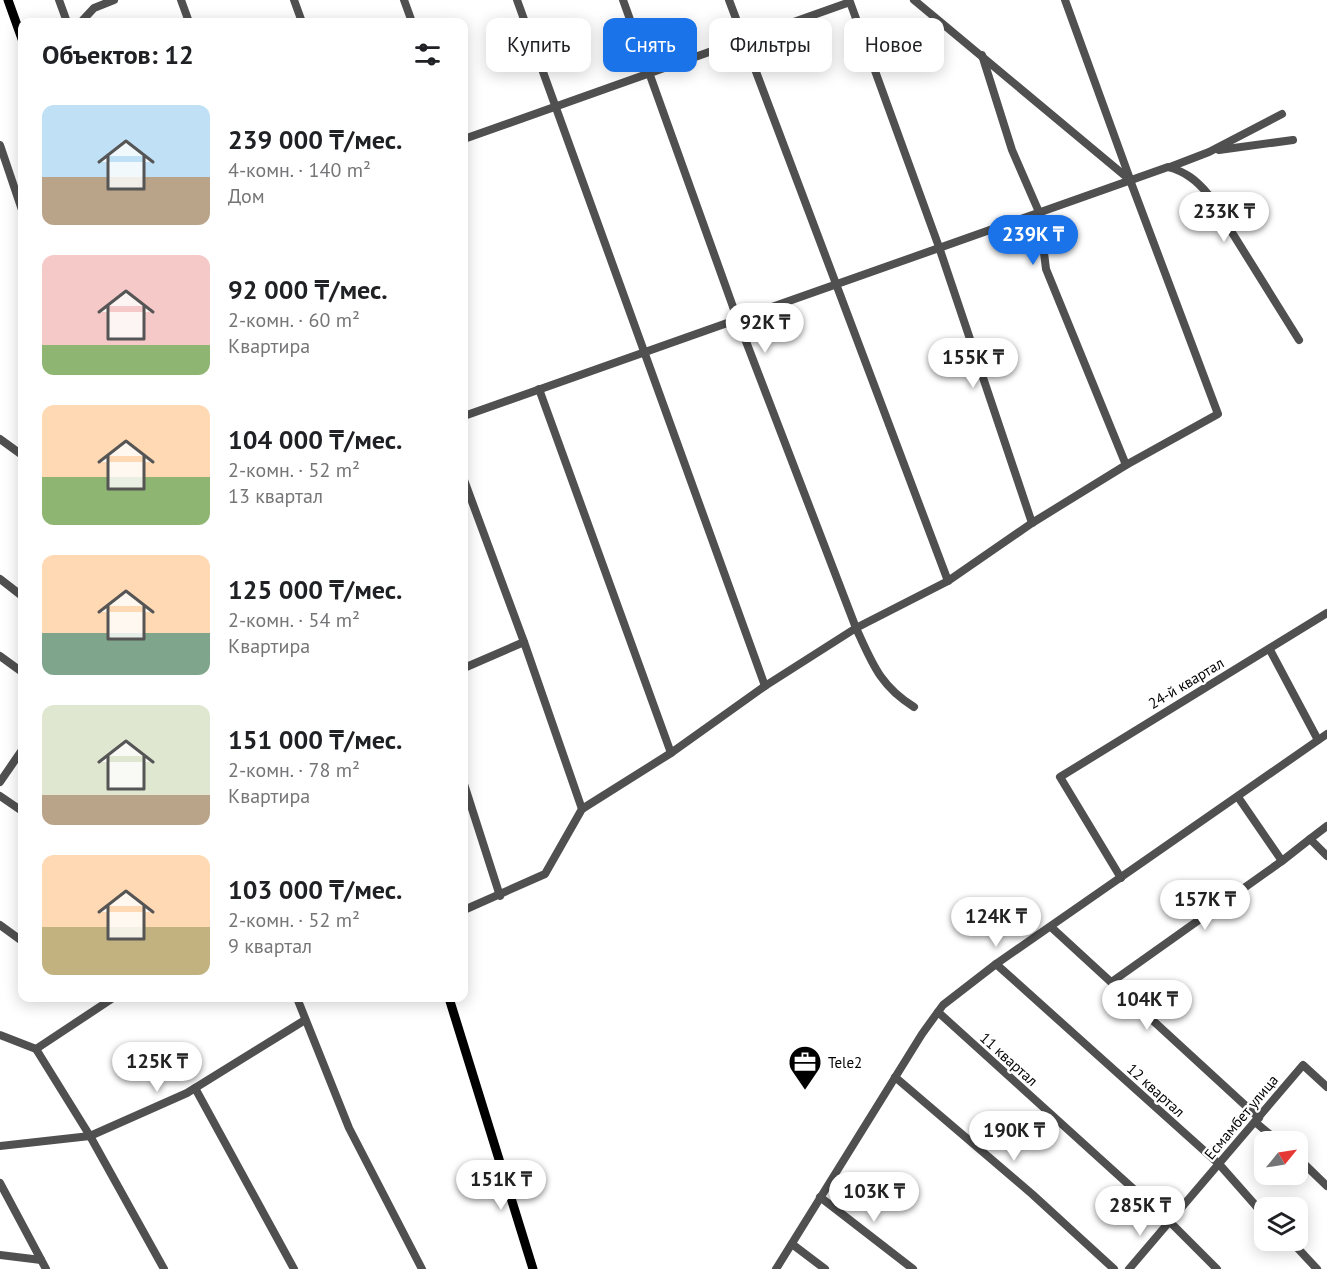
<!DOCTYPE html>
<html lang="ru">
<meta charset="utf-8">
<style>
:root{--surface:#fff;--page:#f6f6f6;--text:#202124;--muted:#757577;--accent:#1a73e8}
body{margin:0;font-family:"PT Sans",sans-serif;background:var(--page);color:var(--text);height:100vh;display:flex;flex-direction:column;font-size:22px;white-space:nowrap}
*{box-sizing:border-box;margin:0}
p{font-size:20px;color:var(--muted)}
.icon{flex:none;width:33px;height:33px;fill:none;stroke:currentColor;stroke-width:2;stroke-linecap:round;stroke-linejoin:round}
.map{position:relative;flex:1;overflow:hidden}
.details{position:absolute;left:18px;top:18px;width:450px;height:984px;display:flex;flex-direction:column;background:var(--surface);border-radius:12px;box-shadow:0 3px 15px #0003}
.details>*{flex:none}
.banner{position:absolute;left:486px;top:18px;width:570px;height:54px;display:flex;gap:12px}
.needle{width:39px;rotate:60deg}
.controls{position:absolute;left:1254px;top:1131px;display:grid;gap:12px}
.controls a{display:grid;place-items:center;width:54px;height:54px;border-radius:12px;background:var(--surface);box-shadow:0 3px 15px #0003;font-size:30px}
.price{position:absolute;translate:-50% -51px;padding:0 14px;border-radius:21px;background:#fff;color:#222;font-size:20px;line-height:39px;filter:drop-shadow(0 2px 3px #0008)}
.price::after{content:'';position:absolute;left:50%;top:36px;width:18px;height:14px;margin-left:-9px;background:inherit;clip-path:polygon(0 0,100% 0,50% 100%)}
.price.selected{background:var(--accent);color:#fff}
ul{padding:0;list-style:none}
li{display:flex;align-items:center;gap:18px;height:150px;padding:0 24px}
li span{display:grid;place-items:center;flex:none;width:168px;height:120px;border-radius:12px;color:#555}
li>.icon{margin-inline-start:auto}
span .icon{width:72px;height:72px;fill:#fffc;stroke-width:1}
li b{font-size:26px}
h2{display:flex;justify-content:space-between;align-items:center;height:72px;padding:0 24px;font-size:26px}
.chip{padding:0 21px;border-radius:12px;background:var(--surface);box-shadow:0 3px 15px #0003;font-size:21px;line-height:54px}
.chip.selected{background:var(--accent);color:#fff}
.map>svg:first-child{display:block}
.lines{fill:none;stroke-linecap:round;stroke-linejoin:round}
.minor{stroke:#505050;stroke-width:8}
.major{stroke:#000;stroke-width:9}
.labels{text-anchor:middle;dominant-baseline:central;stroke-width:4.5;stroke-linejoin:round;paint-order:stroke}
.street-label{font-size:15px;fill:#000;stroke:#fff}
.poi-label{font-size:15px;fill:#000;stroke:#fff;text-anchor:start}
</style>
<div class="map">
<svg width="1327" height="1269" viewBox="0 0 1327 1269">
<rect width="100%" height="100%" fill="#fff"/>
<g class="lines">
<g class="minor">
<path d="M59,0L67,22"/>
<path d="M181,0L189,22"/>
<path d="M294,0L302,22"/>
<path d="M404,0L412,22"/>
<path d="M517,0L765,686"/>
<path d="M623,0L737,318L856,628C872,663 880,686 914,707"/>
<path d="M729,0L948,581"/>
<path d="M1065,0L1130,179"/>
<path d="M81,22L94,8L114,0"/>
<path d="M982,55L1012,150L1039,212L1046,269L1126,465"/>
<path d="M464,139L850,2L939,247L1032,523"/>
<path d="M0,145L22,210"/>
<path d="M1219,150L1293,140"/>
<path d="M1170,167L1209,152L1282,114"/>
<path d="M539,389L671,753"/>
<path d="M464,416L1168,167C1186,172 1196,180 1208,194L1299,340"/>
<path d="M0,439L22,455"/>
<path d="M464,480L524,642L582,809"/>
<path d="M0,579L22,596"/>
<path d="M1270,650L1318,740"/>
<path d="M0,656L22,672"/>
<path d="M464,668L524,642"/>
<path d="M0,782L22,750"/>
<path d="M464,784L500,896"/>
<path d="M0,796L22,811"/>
<path d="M1238,797L1282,861L1310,839L1327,856"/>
<path d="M1310,839L1327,826"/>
<path d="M1121,878L1060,777L1327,613"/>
<path d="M464,910L545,874L582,809L671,753L765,686L856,628L948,581L1032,523L1126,465L1218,414L1130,180L914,0"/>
<path d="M0,925L22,941"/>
<path d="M1051,927L1259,1118"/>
<path d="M996,964L1219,1164L1264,1215"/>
<path d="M1113,981L1282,861"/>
<path d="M297,998L349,1128L422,1269"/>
<path d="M938,1012L1170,1222L1217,1269"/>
<path d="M0,1035L36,1049L113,998"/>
<path d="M36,1049L90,1136L164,1269"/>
<path d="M895,1077L1032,1194L1114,1269"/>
<path d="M195,1088L294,1269"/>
<path d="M1255,1122L1279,1142"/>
<path d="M0,1146L90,1136L187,1093L305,1020"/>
<path d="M1298,1158L1327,1186"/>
<path d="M0,1183L46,1269"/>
<path d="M820,1197L913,1269"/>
<path d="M1290,1240L1317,1269"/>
<path d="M792,1244L825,1269"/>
<path d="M0,1255L41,1260"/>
<path d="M776,1269L922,1034L943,1005L996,964L1327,734"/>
<path d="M1129,1269L1303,1065L1327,1087"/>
</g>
<g class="major">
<path d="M8,0L22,39"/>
<path d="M449,998L533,1269"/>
</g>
</g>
<defs>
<g id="office-pin" transform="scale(1.725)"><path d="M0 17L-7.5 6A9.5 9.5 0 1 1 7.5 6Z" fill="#000" stroke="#fff"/><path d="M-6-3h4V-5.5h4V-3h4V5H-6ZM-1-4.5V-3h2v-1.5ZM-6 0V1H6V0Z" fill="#fff"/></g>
</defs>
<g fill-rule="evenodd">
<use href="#office-pin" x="805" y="1062"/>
</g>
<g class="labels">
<g class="street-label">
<text transform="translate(1186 683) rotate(-31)">24-й квартал</text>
<text transform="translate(1009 1059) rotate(42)">11 квартал</text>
<text transform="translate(1156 1090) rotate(42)">12 квартал</text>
<text transform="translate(1241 1117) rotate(-50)">Есмамбет улица</text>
</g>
<g class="poi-label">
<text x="828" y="1062">Tele2</text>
</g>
</g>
</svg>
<div class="controls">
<a><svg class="needle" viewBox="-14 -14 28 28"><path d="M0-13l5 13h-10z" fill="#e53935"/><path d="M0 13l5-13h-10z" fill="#757577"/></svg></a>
<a><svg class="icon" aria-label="layers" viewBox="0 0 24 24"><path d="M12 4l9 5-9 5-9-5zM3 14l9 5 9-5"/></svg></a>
</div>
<b class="price" style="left:1224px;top:243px">233K ₸</b>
<b class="price selected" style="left:1033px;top:266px">239K ₸</b>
<b class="price" style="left:765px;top:354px">92K ₸</b>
<b class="price" style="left:973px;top:389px">155K ₸</b>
<b class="price" style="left:1205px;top:931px">157K ₸</b>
<b class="price" style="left:996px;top:948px">124K ₸</b>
<b class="price" style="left:1147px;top:1031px">104K ₸</b>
<b class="price" style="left:157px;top:1093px">125K ₸</b>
<b class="price" style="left:1014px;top:1162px">190K ₸</b>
<b class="price" style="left:501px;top:1211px">151K ₸</b>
<b class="price" style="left:874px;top:1223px">103K ₸</b>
<b class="price" style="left:1140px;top:1237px">285K ₸</b>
<div class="banner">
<a class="chip">Купить</a>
<a class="chip selected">Снять</a>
<a class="chip">Фильтры</a>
<a class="chip">Новое</a>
</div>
<section class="details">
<h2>Объектов: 12<svg class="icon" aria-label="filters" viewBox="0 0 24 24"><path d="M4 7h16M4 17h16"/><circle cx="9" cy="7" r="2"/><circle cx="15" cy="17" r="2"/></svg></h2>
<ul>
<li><span style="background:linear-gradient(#bfe0f5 60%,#b9a48a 0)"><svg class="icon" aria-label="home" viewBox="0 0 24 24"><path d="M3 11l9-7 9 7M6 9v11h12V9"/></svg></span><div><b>239 000 ₸/мес.</b><p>4-комн. · 140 m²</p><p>Дом</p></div></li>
<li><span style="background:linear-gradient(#f6c9c9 75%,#8fb573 0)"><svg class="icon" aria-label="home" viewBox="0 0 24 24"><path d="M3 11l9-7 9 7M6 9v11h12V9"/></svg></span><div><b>92 000 ₸/мес.</b><p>2-комн. · 60 m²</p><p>Квартира</p></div></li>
<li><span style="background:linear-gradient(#ffd9b3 60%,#8fb573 0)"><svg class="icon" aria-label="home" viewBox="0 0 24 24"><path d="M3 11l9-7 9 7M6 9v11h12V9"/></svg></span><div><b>104 000 ₸/мес.</b><p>2-комн. · 52 m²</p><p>13 квартал</p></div></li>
<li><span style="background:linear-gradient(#ffd9b3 65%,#7fa58c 0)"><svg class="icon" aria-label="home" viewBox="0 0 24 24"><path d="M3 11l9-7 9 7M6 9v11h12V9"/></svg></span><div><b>125 000 ₸/мес.</b><p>2-комн. · 54 m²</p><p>Квартира</p></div></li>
<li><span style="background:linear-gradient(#dfe7d0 75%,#b9a48a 0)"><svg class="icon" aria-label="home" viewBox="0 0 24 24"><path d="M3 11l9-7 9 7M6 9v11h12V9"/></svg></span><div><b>151 000 ₸/мес.</b><p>2-комн. · 78 m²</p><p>Квартира</p></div></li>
<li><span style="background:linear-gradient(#ffd9b3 60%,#c2b280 0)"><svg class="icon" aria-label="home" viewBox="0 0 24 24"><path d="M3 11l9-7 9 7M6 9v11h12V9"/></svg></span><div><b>103 000 ₸/мес.</b><p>2-комн. · 52 m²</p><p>9 квартал</p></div></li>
</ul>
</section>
</div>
